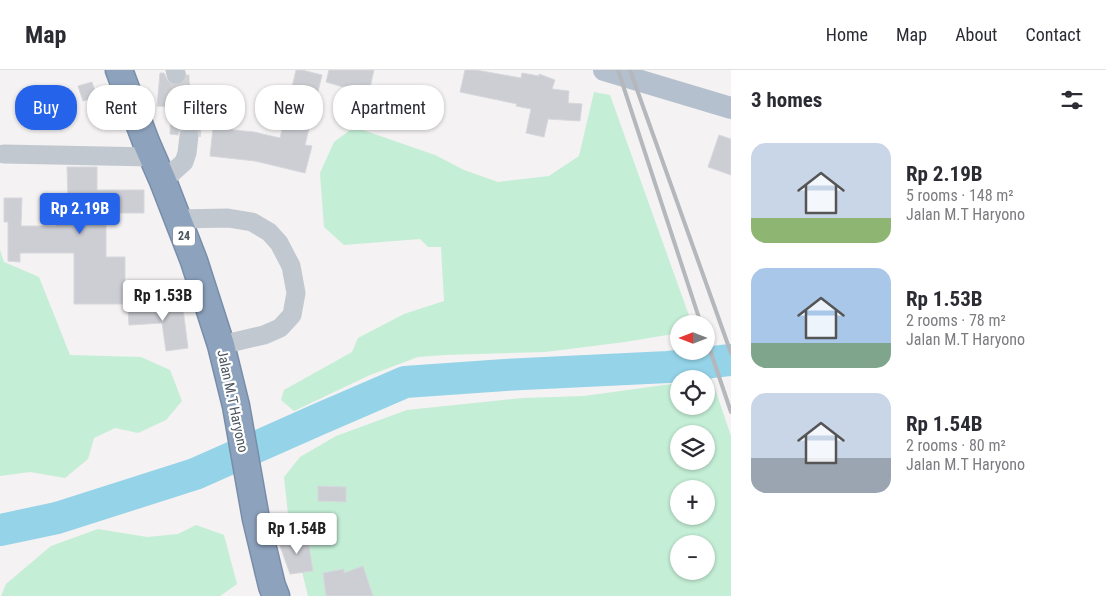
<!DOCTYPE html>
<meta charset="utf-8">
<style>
:root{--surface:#fff;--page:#f7f7f7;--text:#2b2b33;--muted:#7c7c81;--line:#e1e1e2;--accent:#2563eb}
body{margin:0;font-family:"Roboto Condensed",sans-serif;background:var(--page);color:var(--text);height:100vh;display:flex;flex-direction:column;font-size:19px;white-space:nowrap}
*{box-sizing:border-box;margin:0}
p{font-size:16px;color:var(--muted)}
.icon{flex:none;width:28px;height:28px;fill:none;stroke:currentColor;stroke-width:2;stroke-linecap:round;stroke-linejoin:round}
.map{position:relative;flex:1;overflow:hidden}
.side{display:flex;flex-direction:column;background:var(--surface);width:375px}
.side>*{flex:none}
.guide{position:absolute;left:15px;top:15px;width:475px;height:45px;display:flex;gap:10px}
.needle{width:32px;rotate:270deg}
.tools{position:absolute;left:670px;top:245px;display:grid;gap:10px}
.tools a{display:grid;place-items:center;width:45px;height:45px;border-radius:50%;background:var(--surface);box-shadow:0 1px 4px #0004;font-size:25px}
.price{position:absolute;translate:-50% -42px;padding:0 11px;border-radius:5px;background:#fff;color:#222;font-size:16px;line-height:32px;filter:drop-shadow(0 1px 2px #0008)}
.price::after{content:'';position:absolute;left:50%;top:30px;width:15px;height:11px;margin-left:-8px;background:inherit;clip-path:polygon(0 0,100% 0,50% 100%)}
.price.current{background:var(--accent);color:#fff}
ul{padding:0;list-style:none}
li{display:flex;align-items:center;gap:15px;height:125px;padding:0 20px}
li span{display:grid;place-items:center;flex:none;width:140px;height:100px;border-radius:15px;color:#555}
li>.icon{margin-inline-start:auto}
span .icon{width:60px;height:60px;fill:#fffc;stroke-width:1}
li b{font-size:21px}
h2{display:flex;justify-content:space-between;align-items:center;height:60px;padding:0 20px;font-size:21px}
.chip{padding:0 18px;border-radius:20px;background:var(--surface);box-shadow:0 1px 4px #0004;font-size:18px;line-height:45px}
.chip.current{background:var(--accent);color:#fff}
header{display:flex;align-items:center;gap:30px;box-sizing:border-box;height:70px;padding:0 25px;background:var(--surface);border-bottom:1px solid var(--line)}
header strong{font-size:24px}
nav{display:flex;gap:28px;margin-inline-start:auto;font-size:18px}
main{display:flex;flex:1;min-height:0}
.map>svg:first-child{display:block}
.green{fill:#c4eed6;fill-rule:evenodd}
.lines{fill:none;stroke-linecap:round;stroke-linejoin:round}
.river{stroke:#94d3e8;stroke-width:32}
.building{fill:#ccced4;stroke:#d6d8dd}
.minor-tunnel{stroke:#d2d2d4;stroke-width:19;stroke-dasharray:19 9;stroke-linecap:butt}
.highway-casing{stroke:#788da9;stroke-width:29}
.minor{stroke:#c1c8cf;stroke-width:19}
.major{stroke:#b4c0ce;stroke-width:22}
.highway{stroke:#8da2bd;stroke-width:26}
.rail{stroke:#b4b7bb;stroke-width:4}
.labels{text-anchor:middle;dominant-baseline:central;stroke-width:4.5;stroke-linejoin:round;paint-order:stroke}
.shield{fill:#fff;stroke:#80878e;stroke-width:1}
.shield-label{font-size:12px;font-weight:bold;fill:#4a545e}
.street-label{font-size:14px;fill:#4a545e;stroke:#fff}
</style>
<header>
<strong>Map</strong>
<nav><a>Home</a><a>Map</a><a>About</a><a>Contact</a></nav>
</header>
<main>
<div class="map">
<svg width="731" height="526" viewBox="0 0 731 526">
<rect width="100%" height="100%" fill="#f4f2f2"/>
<g class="green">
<path d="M594,22L610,25L692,254H679V263L625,272L545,282L445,285L418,287L370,305L294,341L281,330L284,320L352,282L358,268L404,244L444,231L441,177H428L420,169L344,175L324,157L320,103L334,72L354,57L435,85L464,100L498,112L549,106L579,86Z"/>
<path d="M0,180L4,192L39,207L70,285L141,287L170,300L182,331L166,350L138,363L115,358L94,368L88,389L65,408L30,402L0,406Z"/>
<path d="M711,307L731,366V526H308L288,444L284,407L300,387L336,366L407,340L523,328L584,326L679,313V336H706V309H702ZM679,364H706V391H679ZM679,419H706V446H679ZM679,474H706V501H679Z"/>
<path d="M196,455L224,465L237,514L220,526H1L6,514L51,476L98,459L147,467L178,464Z"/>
</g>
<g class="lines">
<path class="river" d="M0,460L57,448L195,404L317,350L405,312L505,305L668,297L731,290"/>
</g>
<g class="building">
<path d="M296,0H302L322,5L305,75L312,76L305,103L255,91L210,86L213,58L254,62L280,68Z"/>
<path d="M329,0H374L369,22L343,16V17L326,12Z"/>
<path d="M465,0H476L521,8L522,3L539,6V4L555,10L552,19L569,21L568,33L582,34L580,51L548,49L544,67L526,63L531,39L516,36L517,34L460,22Z"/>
<path d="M160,3H164L168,11L173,15H179L183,12L187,5H189V30L204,31L200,67L199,61L196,57L190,55L184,56L180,59L178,65L170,64L171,37L157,36Z"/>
<path d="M92,12L97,27L83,31L78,16Z"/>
<path d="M719,65L731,69V105L708,97Z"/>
<path d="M67,97H97V120H144V143H118V152H106V187H125V234H74V183H20V192L8,191V152H4V128H22L21,156H56V130L68,129Z"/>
<path d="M182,231L188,278L166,281L162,253L129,255L128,236L153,235Z"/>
<path d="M318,416L346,417V432L318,431Z"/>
<path d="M329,451L333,469L312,475L308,457Z"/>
<path d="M307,464L313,501L290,504L279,473Z"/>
<path d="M363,496L373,526H326L323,503L344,499V503Z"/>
</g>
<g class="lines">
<path class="minor-tunnel" d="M176,4L189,38L190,50L189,66"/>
<g class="highway-casing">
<path id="highway" d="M119,0L146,72L163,111L194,191L221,275L236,336L256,449L272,516L276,526"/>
</g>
<g class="minor">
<path d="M175,0L176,4"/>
<path d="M4,84L152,87"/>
<path d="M163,111L184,92L187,83L189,66"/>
<path d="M177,149L228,148L252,152L269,162L279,173L291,196L296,223L292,245L280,258L264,265L221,275"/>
</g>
<path class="major" d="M604,0L731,38"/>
<use href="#highway" class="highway"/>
<g class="rail">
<path d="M618,0L701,254"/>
<path d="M630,0L731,283"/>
<path d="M706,268L731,342"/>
</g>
</g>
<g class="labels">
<rect class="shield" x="173" y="156.5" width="22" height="19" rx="4"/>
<g class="shield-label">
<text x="184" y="166">24</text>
</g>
<g class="street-label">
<text transform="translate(233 331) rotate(78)">Jalan M.T Haryono</text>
</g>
</g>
</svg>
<div class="tools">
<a><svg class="needle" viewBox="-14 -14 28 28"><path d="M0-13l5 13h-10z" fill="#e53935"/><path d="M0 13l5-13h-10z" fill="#7c7c81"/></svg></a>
<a><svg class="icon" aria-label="locate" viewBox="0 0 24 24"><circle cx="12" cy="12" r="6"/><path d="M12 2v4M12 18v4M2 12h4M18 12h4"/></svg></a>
<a><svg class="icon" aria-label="layers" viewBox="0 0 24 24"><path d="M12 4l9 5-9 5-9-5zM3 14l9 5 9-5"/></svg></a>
<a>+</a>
<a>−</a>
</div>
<b class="price current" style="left:80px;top:165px">Rp 2.19B</b>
<b class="price" style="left:163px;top:252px">Rp 1.53B</b>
<b class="price" style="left:297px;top:485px">Rp 1.54B</b>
<div class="guide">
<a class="chip current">Buy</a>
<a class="chip">Rent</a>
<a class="chip">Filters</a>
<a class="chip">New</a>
<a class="chip">Apartment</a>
</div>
</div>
<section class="side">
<h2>3 homes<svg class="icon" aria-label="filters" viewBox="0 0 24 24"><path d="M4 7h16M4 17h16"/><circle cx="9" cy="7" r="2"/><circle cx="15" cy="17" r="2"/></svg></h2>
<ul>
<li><span style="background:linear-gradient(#c9d6e8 75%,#8fb573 0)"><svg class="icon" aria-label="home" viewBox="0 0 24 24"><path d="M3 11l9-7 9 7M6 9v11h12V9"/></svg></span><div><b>Rp 2.19B</b><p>5 rooms · 148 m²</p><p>Jalan M.T Haryono</p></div></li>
<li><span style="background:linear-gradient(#a9c7e8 75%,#7fa58c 0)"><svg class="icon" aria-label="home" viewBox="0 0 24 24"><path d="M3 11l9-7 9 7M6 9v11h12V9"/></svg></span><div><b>Rp 1.53B</b><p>2 rooms · 78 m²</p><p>Jalan M.T Haryono</p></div></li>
<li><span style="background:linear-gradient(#c9d6e8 65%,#9aa5b1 0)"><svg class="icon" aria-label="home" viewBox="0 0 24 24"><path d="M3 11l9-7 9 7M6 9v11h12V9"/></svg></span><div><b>Rp 1.54B</b><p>2 rooms · 80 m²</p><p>Jalan M.T Haryono</p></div></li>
</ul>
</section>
</main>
